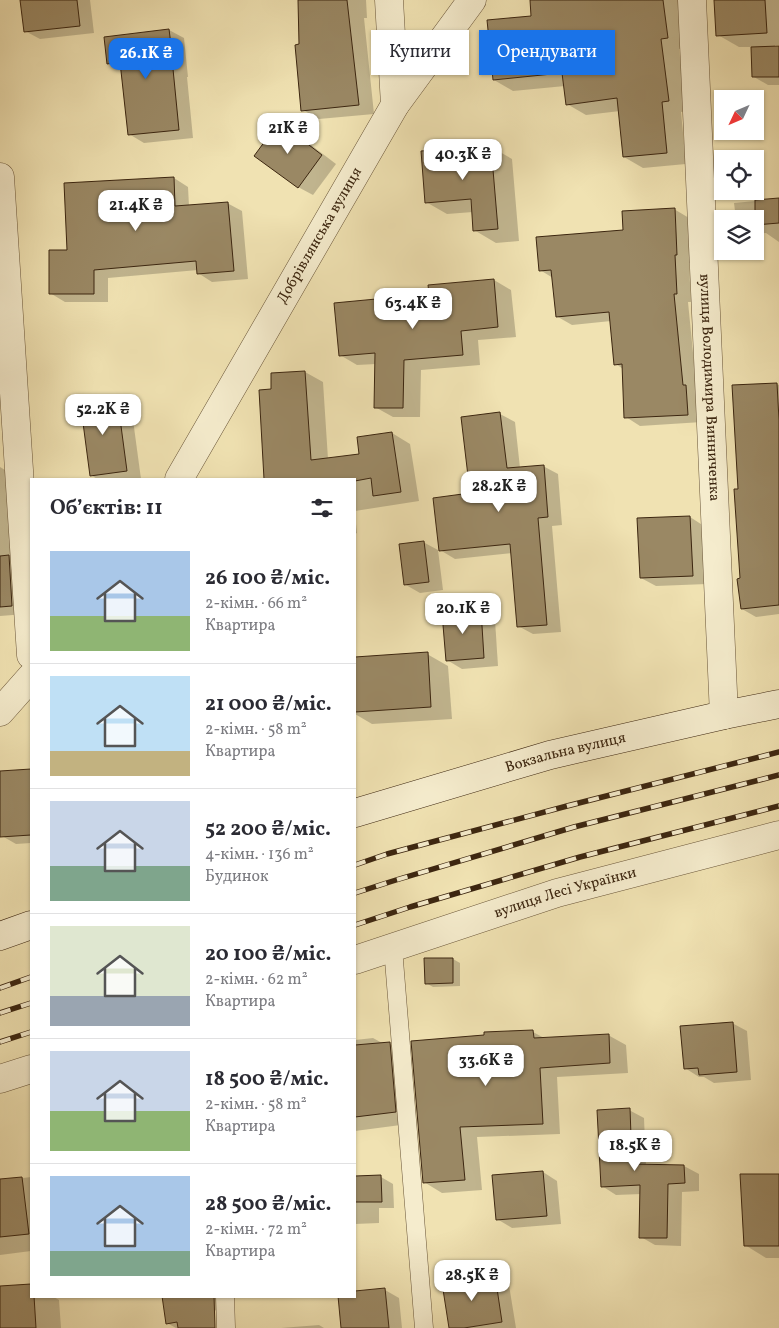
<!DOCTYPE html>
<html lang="uk">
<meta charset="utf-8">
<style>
:root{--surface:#fff;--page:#f7f7f7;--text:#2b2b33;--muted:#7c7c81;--line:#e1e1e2;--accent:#1a73e8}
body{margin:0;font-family:Vollkorn,serif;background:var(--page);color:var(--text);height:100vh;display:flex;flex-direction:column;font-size:19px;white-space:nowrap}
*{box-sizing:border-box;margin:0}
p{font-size:16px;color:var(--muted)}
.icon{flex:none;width:28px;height:28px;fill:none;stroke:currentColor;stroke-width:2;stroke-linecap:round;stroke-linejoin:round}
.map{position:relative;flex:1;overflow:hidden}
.drawer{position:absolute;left:30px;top:478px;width:326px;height:820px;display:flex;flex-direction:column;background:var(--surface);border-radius:0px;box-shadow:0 1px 4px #0004}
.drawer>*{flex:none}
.top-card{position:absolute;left:371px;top:30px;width:332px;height:45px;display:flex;gap:10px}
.needle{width:32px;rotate:226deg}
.tools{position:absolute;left:714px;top:90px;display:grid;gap:10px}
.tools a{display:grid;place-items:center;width:50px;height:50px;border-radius:0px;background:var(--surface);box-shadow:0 1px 4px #0004;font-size:25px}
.price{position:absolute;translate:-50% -42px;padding:0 11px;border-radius:10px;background:#fff;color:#222;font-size:16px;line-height:32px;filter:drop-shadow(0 1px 2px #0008)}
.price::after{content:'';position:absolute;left:50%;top:30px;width:15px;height:11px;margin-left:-8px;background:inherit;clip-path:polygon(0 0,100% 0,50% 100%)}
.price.current{background:var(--accent);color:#fff}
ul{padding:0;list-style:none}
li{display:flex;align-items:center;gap:15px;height:125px;padding:0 20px}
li+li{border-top:1px solid var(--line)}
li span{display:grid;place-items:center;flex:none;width:140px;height:100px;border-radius:0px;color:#555}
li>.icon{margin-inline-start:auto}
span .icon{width:60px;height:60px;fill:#fffc;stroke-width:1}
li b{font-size:21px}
h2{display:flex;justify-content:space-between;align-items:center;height:60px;padding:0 20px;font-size:21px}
.chip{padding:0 18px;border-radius:0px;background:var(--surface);box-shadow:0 1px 4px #0004;font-size:18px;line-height:45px}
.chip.current{background:var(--accent);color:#fff}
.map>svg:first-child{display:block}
.shadow{fill:#0003}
.building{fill:#9a8864;stroke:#3c2610}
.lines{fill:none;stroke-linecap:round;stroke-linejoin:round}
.lane-casing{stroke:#695538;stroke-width:19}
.street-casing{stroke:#695538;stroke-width:29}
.secondary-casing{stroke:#3c2610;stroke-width:29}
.lane{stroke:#f5eccd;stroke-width:18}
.street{stroke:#f5eccd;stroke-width:28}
.secondary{stroke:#f5eccd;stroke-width:28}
.rail-casing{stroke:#3c2610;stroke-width:5.5}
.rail{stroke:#f5eccd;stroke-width:4;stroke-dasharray:11;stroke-linecap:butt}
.labels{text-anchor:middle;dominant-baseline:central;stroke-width:4;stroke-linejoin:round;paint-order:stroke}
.street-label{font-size:15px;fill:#3c2610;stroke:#f5eccd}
</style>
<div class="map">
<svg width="779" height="1328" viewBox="0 0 779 1328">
<rect width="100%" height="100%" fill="#f0e2b2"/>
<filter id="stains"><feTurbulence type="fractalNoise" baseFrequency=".004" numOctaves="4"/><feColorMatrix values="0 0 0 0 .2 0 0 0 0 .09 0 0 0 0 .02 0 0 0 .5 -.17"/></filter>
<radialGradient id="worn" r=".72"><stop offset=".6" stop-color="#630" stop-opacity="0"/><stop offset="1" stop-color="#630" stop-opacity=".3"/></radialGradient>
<g class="shadow">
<path d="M22,0H90L94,33L40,39L25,31Z"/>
<path d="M299,0H366L367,18H364L374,114L319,119L303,110Z"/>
<path d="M531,0H680L687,48L679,49L687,111L681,112L686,164L643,168L624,157L620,111L586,115L567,104L565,86L513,91L494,80L533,17Z"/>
<path d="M716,0H779V45H775V48H779V85H768L754,77L753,47H739L718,35Z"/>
<path d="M169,30L184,38L188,77H187L193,138L144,143L129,134L122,71L109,63L105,38Z"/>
<path d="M279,124L294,132L336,164L313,195L298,187Z"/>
<path d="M491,147L512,159L519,241L496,243L474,230L473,212L447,214L426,202Z"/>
<path d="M174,178L188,187L189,206L227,203L242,211L248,279L212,282L198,273V270L108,278V302H65L50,293L68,251Z"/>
<path d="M779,199V242L766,233L755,234V219H736L734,203Z"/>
<path d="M674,209L689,218L691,263H689L691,302H688L697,393L702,422L640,426L626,417L623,369L616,364L611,321L572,325L558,317L553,278L540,270L624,231Z"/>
<path d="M494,280L511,290L516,337L478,340L480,365L421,370L420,417H393L375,407L376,364L357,365L340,355L431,295Z"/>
<path d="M305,372L323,382L328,459L361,455L392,433L410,444L419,501L355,511V479H304L273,390Z"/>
<path d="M777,384L779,385V614L756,617L742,609L739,490Z"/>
<path d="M116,397L131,405L141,479H97L91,475Z"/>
<path d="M500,414L515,422L520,468L543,466L558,474L562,525L552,526L561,632L533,634L518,626L512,553L455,559L440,550L471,495Z"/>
<path d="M0,467L10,473L26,614L0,616Z"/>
<path d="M355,515L357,533L355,534Z"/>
<path d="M690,517L704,526L707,584L656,586L641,578Z"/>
<path d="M423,542L438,550L443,590L420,593L406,585Z"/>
<path d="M480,612L495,620L498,666L462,669L447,660Z"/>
<path d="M427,654L448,666L452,719L372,724L355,714V658Z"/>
<path d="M31,771V843L16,844L2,836L0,811V773Z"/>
<path d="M453,959L460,963V986L433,987L426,983Z"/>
<path d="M732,1023L747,1031L751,1080L714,1083L704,1077H699L685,1068Z"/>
<path d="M533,1032L546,1039L608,1035L626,1045L628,1073L557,1077L560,1134L477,1137L482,1190L442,1193L424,1182L485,1036Z"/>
<path d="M373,1038L384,1044H390L411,1056L416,1123L355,1131V1040Z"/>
<path d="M629,1110L644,1118L646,1166H684L699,1174V1191L682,1192L681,1246L655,1245L641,1237V1194L616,1195L602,1186Z"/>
<path d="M543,1172L557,1181L561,1224L512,1228L497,1219Z"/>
<path d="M779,1176V1258H766L745,1245Z"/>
<path d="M31,1177V1251L0,1255V1181Z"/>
<path d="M355,1177H381L393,1184L394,1208H379V1223L355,1224Z"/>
<path d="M495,1276L509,1285L516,1328H450Z"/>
<path d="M31,1285V1296H52L59,1300L61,1328H0V1287Z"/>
<path d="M385,1290L399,1298L402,1328H342L355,1296V1293Z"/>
<path d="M164,1296H229V1309L210,1311L203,1328H176L167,1323Z"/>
<path d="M319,1325L324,1328H281Z"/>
</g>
<g class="building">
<path d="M20,0H77L80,26L24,32Z"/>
<path d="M298,0H347L359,105L301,111L295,45L299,44Z"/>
<path d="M530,0H663L668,38L661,39L669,101L662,102L667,153L623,157L617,98L566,105L562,73L493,80L487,20L531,16Z"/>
<path d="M714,0H765L767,33L716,36Z"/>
<path d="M169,29L174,69H173L179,130L128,135L120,62L107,64L104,37Z"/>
<path d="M779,46V77H752L751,47Z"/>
<path d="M279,122L322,155L298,188L254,156Z"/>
<path d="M491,146L498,229L473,231L471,199L425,203L421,151Z"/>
<path d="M174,177L175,206L228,202L234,271L197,274L196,261L94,270V294H49V250H67L64,183Z"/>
<path d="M779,198V223L755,225V200Z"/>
<path d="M675,208L677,255H675L677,294H674L683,385H686L688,415L624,418L622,364L614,365L609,312L556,317L551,270L539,271L536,237L623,230L622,211Z"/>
<path d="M494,279L498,327L461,331L463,355L404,360L403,408H374L375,353L339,356L334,303L429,294L428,285Z"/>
<path d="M305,371L311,460L359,454L357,437L392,432L401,492L373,496L371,478L355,481V479H264L259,390L271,389V373Z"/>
<path d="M777,383L779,420V605L741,609L737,579L740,578L734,489H738L732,385Z"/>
<path d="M117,396L127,471L90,476L80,400Z"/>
<path d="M500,412L507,468L544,465L548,517L538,518L547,625L517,627L510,544L439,551L433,498L470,493L461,417Z"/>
<path d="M690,516L693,576L640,578L637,518Z"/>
<path d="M424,541L429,582L404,585L399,544Z"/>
<path d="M9,555L12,606L0,607V556Z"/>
<path d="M481,610L484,658L446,661L442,613Z"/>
<path d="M428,652L431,707L355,712V657Z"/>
<path d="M31,769V835L0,837V771Z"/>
<path d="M424,958H453V983L425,984Z"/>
<path d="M733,1022L737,1072L699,1075L698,1068L684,1069L680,1026Z"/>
<path d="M533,1030L534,1038L609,1034L610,1063L540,1068L543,1124L460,1127L465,1180L423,1183L411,1041L484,1035V1032Z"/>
<path d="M390,1042L396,1112L355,1117V1045Z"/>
<path d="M630,1108L632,1164L684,1165L685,1183L668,1184L667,1238H639L640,1185L601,1187L597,1110Z"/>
<path d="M543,1171L547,1216L496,1220L492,1175Z"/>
<path d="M740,1174H779V1246H744Z"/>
<path d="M381,1175L382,1202H355V1176Z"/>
<path d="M22,1177L29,1234L0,1237V1179Z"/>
<path d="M495,1275L502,1322L464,1328H449L442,1283Z"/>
<path d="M31,1284V1296H34L36,1328H0V1286Z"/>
<path d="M385,1288L389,1328H341L338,1296H355V1291Z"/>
<path d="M162,1296H214L215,1328H178L177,1322L166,1324Z"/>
</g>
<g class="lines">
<g class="lane-casing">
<g id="lane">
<path d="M393,948L424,1328"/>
<path d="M225,1296L226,1328"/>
</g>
</g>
<g class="street-casing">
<g id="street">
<path d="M389,0L395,105"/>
<path id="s1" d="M692,0L724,715"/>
<path d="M0,177L31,655"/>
<path id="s2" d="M179,479L395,105L472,0"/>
<path d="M0,712L31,677"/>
<path id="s3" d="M355,960L557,893L779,835"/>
<path d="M0,1079L31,1069"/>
</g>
</g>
<g class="secondary-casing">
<g id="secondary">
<path id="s4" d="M355,813L550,755L724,715L779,704"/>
<path d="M0,936L31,925"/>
</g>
</g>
<use href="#lane" class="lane"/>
<use href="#street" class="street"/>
<use href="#secondary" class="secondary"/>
<g class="rail-casing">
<g id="rail">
<path d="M355,865L387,854L567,806L779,752"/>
<path d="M355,893L396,880L574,827L779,775"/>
<path d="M355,925L410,907L580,857L779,806"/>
<path d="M0,988L31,977"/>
<path d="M0,1013L31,1003"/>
<path d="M0,1042L31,1032"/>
</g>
</g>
<use href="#rail" class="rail"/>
</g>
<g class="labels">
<g class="street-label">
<text stroke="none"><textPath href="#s2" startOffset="281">Добрівлянська вулиця</textPath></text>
<text stroke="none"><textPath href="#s1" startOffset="388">вулиця Володимира Винниченка</textPath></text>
<text stroke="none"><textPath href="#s4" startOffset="219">Вокзальна вулиця</textPath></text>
<text stroke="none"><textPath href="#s3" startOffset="221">вулиця Лесі Українки</textPath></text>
</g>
</g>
<rect width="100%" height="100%" filter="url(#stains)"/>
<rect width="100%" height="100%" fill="url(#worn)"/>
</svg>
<div class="tools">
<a><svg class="needle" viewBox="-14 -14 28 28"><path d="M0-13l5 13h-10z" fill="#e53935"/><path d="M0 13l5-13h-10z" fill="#7c7c81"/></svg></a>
<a><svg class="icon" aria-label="locate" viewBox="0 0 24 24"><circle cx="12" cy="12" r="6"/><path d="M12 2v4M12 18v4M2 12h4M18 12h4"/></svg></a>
<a><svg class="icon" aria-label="layers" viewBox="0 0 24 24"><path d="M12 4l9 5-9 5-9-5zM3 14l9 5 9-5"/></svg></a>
</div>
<b class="price current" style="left:146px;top:80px">26.1K ₴</b>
<b class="price" style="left:288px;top:155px">21K ₴</b>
<b class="price" style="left:463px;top:181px">40.3K ₴</b>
<b class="price" style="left:136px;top:232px">21.4K ₴</b>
<b class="price" style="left:413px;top:330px">63.4K ₴</b>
<b class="price" style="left:103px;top:436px">52.2K ₴</b>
<b class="price" style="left:499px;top:513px">28.2K ₴</b>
<b class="price" style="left:463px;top:635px">20.1K ₴</b>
<b class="price" style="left:486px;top:1087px">33.6K ₴</b>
<b class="price" style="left:635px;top:1172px">18.5K ₴</b>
<b class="price" style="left:472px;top:1302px">28.5K ₴</b>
<div class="top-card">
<a class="chip">Купити</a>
<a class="chip current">Орендувати</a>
</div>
<section class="drawer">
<h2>Об’єктів: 11<svg class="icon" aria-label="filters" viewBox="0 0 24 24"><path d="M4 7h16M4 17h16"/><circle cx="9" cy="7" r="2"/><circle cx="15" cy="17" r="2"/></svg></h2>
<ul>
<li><span style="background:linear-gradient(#a9c7e8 65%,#8fb573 0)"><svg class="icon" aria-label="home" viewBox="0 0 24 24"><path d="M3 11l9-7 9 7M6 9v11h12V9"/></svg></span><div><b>26 100 ₴/міс.</b><p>2-кімн. · 66 m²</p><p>Квартира</p></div></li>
<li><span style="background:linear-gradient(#bfe0f5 75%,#c2b280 0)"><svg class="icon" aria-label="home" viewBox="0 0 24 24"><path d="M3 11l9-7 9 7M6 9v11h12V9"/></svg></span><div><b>21 000 ₴/міс.</b><p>2-кімн. · 58 m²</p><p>Квартира</p></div></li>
<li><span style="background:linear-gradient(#c9d6e8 65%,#7fa58c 0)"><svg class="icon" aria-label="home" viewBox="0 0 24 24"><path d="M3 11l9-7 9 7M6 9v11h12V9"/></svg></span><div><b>52 200 ₴/міс.</b><p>4-кімн. · 136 m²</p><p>Будинок</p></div></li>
<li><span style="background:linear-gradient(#dfe7d0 70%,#9aa5b1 0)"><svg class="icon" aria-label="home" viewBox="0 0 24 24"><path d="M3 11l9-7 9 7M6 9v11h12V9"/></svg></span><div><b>20 100 ₴/міс.</b><p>2-кімн. · 62 m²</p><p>Квартира</p></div></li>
<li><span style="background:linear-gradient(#c9d6e8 60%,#8fb573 0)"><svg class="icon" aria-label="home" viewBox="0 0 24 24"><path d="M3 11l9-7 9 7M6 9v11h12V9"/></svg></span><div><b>18 500 ₴/міс.</b><p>2-кімн. · 58 m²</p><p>Квартира</p></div></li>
<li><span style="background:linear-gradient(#a9c7e8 75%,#7fa58c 0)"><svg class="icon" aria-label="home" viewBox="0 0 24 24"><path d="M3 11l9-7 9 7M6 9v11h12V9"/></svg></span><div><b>28 500 ₴/міс.</b><p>2-кімн. · 72 m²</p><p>Квартира</p></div></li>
</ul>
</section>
</div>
